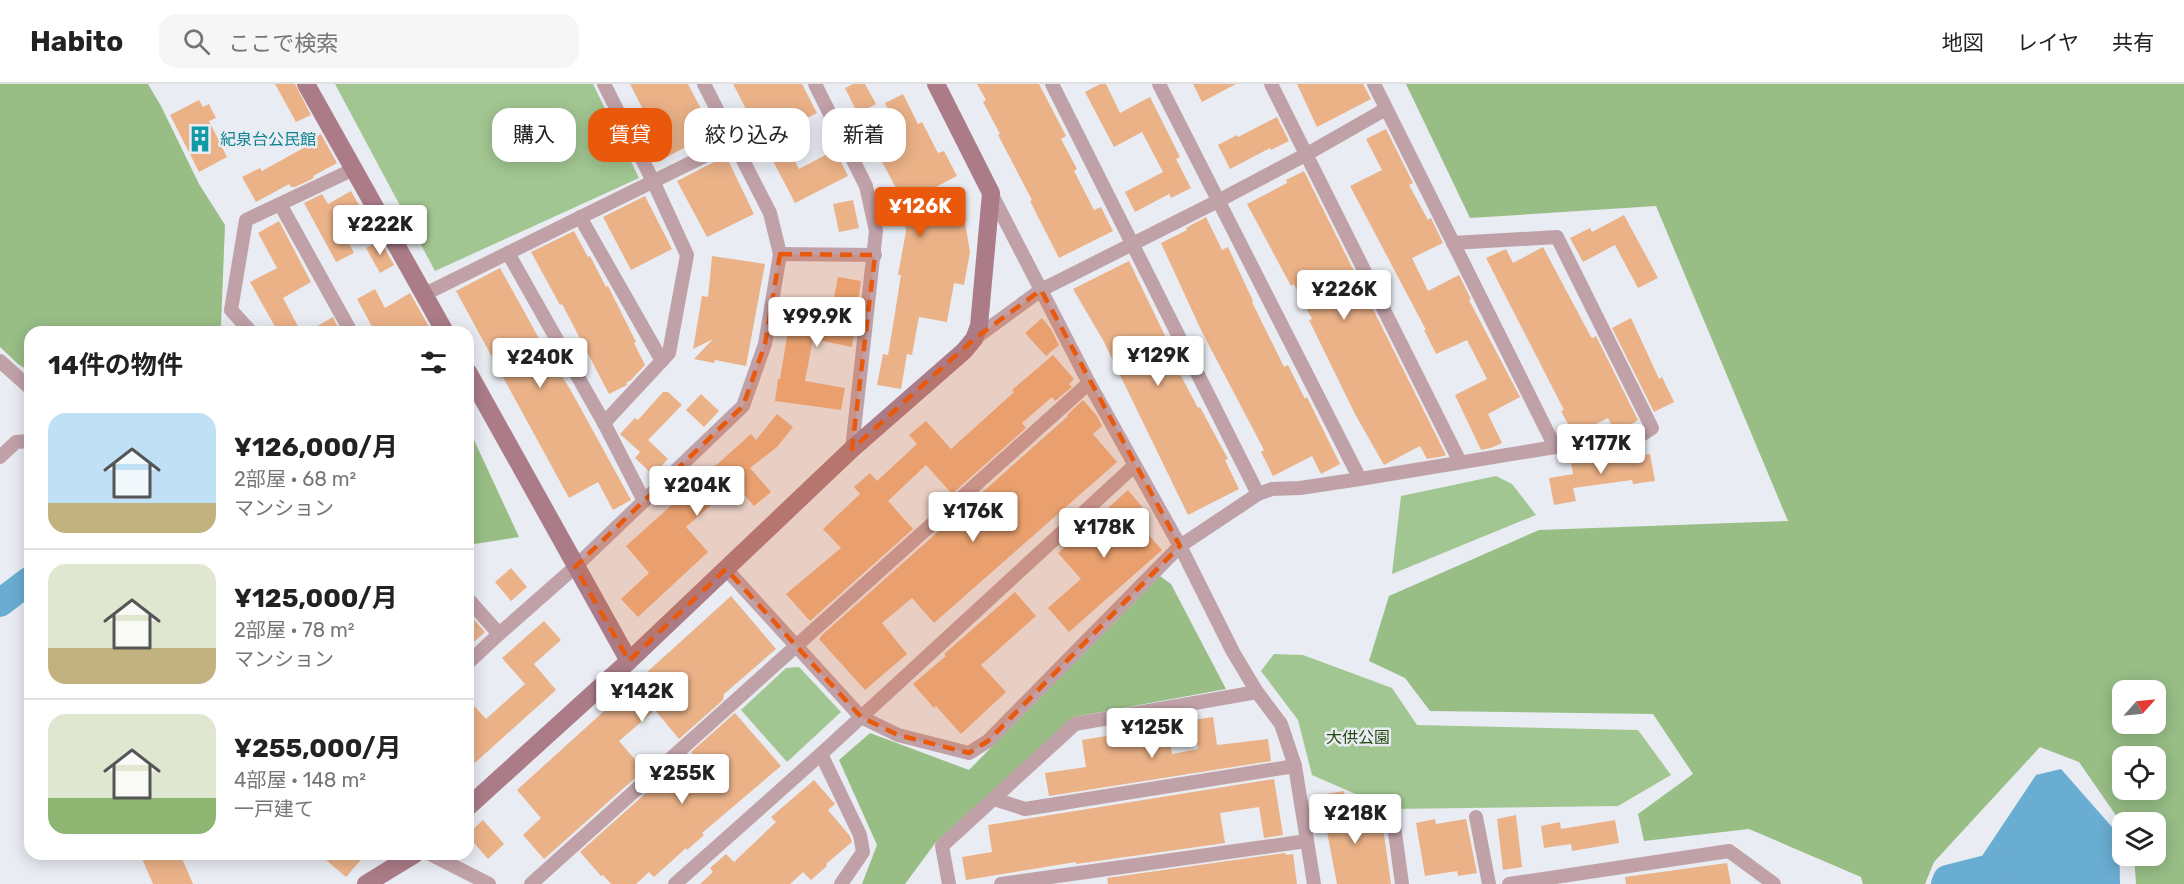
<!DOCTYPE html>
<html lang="ja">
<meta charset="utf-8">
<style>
:root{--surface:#fff;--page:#f6f6f6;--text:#222;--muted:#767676;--line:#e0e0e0;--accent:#ea580c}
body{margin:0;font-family:Rubik,"Noto Sans JP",sans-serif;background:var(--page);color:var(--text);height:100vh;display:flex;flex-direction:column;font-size:22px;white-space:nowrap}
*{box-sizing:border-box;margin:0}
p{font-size:20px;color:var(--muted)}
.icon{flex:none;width:33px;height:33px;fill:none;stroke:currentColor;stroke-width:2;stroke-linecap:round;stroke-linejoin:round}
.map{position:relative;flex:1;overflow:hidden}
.drawer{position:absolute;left:24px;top:242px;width:450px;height:534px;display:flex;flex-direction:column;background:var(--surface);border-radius:18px;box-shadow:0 3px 15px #0003}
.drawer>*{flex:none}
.guide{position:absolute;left:492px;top:24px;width:570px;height:54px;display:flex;gap:12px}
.needle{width:39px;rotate:63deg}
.fabs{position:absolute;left:2112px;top:596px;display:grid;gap:12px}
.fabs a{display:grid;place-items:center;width:54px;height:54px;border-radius:12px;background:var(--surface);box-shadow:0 3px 15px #0003;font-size:30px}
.price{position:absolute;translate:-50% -51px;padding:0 14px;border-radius:6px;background:#fff;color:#222;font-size:20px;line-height:39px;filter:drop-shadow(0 2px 3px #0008)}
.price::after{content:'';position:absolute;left:50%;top:36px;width:18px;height:14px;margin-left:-9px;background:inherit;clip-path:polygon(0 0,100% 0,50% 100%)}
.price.on{background:var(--accent);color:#fff}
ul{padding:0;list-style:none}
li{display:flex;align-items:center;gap:18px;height:150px;padding:0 24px}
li+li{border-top:2px solid var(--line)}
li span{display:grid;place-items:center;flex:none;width:168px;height:120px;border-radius:18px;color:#555}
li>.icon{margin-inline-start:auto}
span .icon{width:72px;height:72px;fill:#fffc;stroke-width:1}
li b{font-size:26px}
h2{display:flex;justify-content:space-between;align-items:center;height:72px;padding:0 24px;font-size:26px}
.tag{padding:0 21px;border-radius:18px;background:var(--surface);box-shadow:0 3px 15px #0003;font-size:21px;line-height:54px}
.tag.on{background:var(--accent);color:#fff}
header{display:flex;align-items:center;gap:36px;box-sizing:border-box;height:84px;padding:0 30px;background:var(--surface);border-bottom:2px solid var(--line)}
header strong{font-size:28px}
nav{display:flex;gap:33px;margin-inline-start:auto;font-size:21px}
.search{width:420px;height:54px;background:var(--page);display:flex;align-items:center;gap:15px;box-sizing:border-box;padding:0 21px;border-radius:18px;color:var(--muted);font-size:22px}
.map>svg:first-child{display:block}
.green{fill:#a2c691}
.forest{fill:#98be86;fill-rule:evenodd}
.water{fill:#6aadd2}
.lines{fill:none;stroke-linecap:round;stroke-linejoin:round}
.river{stroke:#6aadd2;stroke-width:28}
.building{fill:#ebb288}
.street{stroke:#c1a1a8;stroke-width:14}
.secondary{stroke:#ab7c88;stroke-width:18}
.marked{fill:#e8590c;fill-opacity:0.2;stroke:#e8590c;stroke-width:4.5;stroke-dasharray:12 8;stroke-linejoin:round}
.labels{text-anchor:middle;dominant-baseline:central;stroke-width:5;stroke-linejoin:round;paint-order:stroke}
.culture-label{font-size:16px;fill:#0d838f;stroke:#e9ecf2;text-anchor:start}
.park-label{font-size:16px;fill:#25480f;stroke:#e9ecf2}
</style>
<header>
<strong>Habito</strong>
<div class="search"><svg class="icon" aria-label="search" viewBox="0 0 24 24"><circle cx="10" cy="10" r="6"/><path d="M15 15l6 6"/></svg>ここで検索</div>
<nav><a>地図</a><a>レイヤ</a><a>共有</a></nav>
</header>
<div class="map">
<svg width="2184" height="800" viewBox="0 0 2184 800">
<rect width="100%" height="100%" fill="#e9ecf2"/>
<g class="green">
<path d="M335,0H593L639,94L435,187Z"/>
<path d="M1496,392L1512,400L1536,431L1392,490L1401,412Z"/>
<path d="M1274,570L1303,571L1392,604L1417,641L1638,646L1671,691L1618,722L1390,725L1312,691L1298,636L1261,587Z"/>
<path d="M799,583L841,628L787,678L741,626L786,584Z"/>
</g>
<g class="forest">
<path d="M0,0H148L161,22L199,100L225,141L221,242L230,247L30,248V288L18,280L0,263Z"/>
<path d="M1406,0H2184V800H2136L2134,771H2156V738H2122V740L2079,678L2040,663L1934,778L1925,800H1863L1861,793L1749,745L1644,757L1638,730L1693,690L1653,630L1430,627L1405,594L1369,577L1389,512L1539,446L1788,437L1656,122L1470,134ZM2122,606H2156V639H2122ZM2122,672H2156V705H2122Z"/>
<path d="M468,343L519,453L468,461Z"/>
<path d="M1160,492L1171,500L1226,605L1074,633L936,758L905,800H862L877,761L839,676L870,649L969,686Z"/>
</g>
<path class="water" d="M2061,685L2119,751L2120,800H1979L1970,790L2036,691Z"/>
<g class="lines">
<g class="river">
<path d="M0,519L30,496"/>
<path d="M1945,800L1947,795L2006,780"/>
</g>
</g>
<g class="building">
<path d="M275,0H295L311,31L296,38Z"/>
<path d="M630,0H688L702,27L704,26L718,56L701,64L697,57L665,74L652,48L654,47Z"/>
<path d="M733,0H802L817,29L781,47V49L799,85L835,66L848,92L795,119Z"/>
<path d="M853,0H865L876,20L858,30L845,4Z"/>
<path d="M977,0H1039L1066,52L1061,55L1077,85L1074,87L1094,126L1101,123L1113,147L1059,174L1030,117L1032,116L998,51L1000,50L983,18L986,16Z"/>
<path d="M1100,0H1106L1120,29L1150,13L1180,73L1176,75L1191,104L1171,114L1169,110L1135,128L1125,108L1163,88L1142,48L1114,63L1085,8Z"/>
<path d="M1193,0H1236L1202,18Z"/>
<path d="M1297,0H1363L1371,15L1317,43Z"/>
<path d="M903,10L918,40L922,38L938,69L944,67L957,92L924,109L928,133L963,127L970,168L964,201L954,199L947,238L919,233L912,271L907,270L901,305L877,301L883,270L888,271L895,229L901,191H898L906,147L903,127L908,126L874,63L901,50L885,19Z"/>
<path d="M199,16L203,23L209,20L216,34L209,37L227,73L199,88L170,31Z"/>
<path d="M1277,33L1289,57L1271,66L1270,64L1230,85L1218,61L1237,51L1238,53Z"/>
<path d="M1386,45L1413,99L1409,101L1428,136L1431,134L1443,159L1412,174L1428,207L1459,191L1471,215L1469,216L1520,313L1488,330L1502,359L1491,364L1481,366L1455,311L1487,295L1467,256L1436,270L1424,246H1426L1350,102L1382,86L1366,55Z"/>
<path d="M321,50L337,79L313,92L314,94L295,103H291L289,100L256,118L242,93L260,84L262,87L307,62L305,59Z"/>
<path d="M726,72L754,130L707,153L677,97Z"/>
<path d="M1304,87L1446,371L1444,372L1427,375L1420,362L1384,381L1355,330L1309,236L1312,235L1294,200L1291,202L1247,120L1287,99L1286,96Z"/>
<path d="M351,107L360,123L337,136L354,169L336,178L304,119L322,110L328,120Z"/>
<path d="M645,112L672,165L631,186L603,133Z"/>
<path d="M853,116L859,144L839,148L833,120Z"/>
<path d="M1624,131L1658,194L1638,204L1615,161L1583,178L1570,154L1590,144L1592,148Z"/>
<path d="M1206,133L1222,166L1228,163L1253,217L1252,218L1284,283L1288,281L1305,315L1307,313L1340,380L1321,390L1312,372L1273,392L1261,368L1264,366L1202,248L1161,159L1187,146L1186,144Z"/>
<path d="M279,137L311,198L283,214L301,248H278L250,198L277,184L258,149Z"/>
<path d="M574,147L588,173L590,172L606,203L608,202L636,258L634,259L645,281L631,296L626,299L627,301L609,310L562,220L560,221L531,168Z"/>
<path d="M380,156L394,181L380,189L366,164Z"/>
<path d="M1543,163L1591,253L1593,254L1596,252L1638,336L1618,348H1615L1608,334L1574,351L1561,327L1564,326L1486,174L1506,165L1513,179Z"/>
<path d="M712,172L765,180L746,282L715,276L714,279L694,275L713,255L693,265L702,212L708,213Z"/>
<path d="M1129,177L1182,287L1179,288L1198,324L1200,323L1215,351L1228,375L1225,376L1239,405L1188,431L1103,256L1073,205Z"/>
<path d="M500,184L551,276L570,305L631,416L613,426L598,398L569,414L456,207Z"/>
<path d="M838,193L861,197L852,263L813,255L805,297L845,304L841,326L775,317L778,295H780L792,223L831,230Z"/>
<path d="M375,205L385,224L410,209L432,248H375L357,215Z"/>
<path d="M333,233L340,248H307Z"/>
<path d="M1042,234L1051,245L1059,261L1046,272L1025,249Z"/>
<path d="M1631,234L1659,295L1662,293L1674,318L1654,328L1612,244Z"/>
<path d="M1053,271L1074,295L1069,300L1072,303L1055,317L1052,313L1022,339L1026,344L952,410L926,381L888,417L913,445L810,537L786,510L841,464L823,445L860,410L854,403L870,389L877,397L917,360L909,351L926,337L951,365L1014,308L1012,306Z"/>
<path d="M663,308H668L682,321L648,356L668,375L653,391L635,374L640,368L620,350L635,334L638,336Z"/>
<path d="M701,310L719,327L704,343L686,326Z"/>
<path d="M1083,316L1097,332L1102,342L1093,350L1117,378L934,539L912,514L882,539L907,570L865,606L819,555L822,551L1068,332L1067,331Z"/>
<path d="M777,330L793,343L777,363L750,384L771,408L754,422L735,400L686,443L708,468L638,533L621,515L649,489L626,462L751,350L756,356Z"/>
<path d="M1650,370L1655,397L1633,400L1632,396L1573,404L1576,417L1554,421L1549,394L1573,390L1571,378L1617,371V376Z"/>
<path d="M1128,406L1148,430L1138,439L1162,466L1069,548L1048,524L1081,495L1058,469Z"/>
<path d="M511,484L527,503L511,517L495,498Z"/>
<path d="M1015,508L1036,532L981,581L1006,608L961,650L936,622L934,624L913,600L946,572L944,570Z"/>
<path d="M731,512L776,565L724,610L723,616L679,655L655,626L619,657L644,686L544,775L523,751L541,734L517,706Z"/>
<path d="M468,529L485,548L468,563Z"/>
<path d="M544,537L561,556L534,580L556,606L468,685V615L486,635L525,600L502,574Z"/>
<path d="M735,629L781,682L702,749L704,751L687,766L686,764L654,793L649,788L636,800H611L603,791L601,792L580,768L656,700L657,701L693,670L691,668Z"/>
<path d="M1213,633L1217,661L1268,655L1271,677L1049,712L1045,689L1086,683L1082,656L1167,642L1172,670L1198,665L1193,636Z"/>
<path d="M1274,695L1283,751L1264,754L1259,723L1220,729L1225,759L1076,780V778L966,796L962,773L992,768L988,741Z"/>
<path d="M814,696L835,720L828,726L850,752L852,758L826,780L827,782L811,796L803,788L790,800H700L713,788L710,784L726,770L734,778L776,738L771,733Z"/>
<path d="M1344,707L1349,742L1382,737L1391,800H1337L1320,711Z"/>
<path d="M1516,731L1522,783L1503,786L1497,735Z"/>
<path d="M1435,735L1436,740L1466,735L1477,789L1458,792L1457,787L1425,792L1416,739Z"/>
<path d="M483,736L504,760L488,775L468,752V750Z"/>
<path d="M1615,736L1619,759L1572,767L1571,760L1544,764L1541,742L1560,738L1561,745Z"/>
<path d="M1285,769L1286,771L1293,770L1297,800H1108L1107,794Z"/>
<path d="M140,770H180L193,800H153Z"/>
<path d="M319,770H366L346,793Z"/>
<path d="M1727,779L1731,800H1626L1625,793Z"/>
</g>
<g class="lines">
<g class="street">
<path d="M815,0L866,102L876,147L852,365"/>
<path d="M1052,0L1258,410"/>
<path d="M1159,0L1360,395"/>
<path d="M1271,0L1460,378"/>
<path d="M1374,0L1555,363"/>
<path d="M991,109L1089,299L1180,462L1233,568L1257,608L1281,640L1295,682L1314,800"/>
<path d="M280,120L351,248"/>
<path d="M580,133L662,277"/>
<path d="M508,169L604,339L669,269L687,171L653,97L604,0"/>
<path d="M780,170L875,171"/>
<path d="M425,210L733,58"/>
<path d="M251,248L231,226L246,136L354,85"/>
<path d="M974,255L1041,206L1218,117L1307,70L1386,25"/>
<path d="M0,277L30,304"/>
<path d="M604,339L644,417"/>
<path d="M0,373L16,358L30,357"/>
<path d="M726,485L861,633L898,651L969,669L988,657L1180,462L1258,410L1272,405L1300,404L1360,395L1555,363L1635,355L1652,344L1557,153L1453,159"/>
<path d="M468,515L499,550L575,483L743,322L765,260L780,170L770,129L704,0"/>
<path d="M468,579L499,550"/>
<path d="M821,670L860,751L863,768L841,800"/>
<path d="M994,715L1025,725L1295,682"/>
<path d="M1476,733L1489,800"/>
<path d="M1393,734L1402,800"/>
<path d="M430,770L489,800"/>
<path d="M531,800L1089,299"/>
<path d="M675,800L821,670L1134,382"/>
<path d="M949,800L942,762L1075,640L1257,608"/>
<path d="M1001,800L1307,757"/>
<path d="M1509,800L1729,767L1774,800"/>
</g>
<g class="secondary">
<path d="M306,0L445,248"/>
<path d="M468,288L629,577"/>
<path d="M468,723L629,577L852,365L964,267L974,255L979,242L991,109L936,0"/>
<path d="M366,800L415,770"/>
</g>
</g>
<path class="marked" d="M780,170L875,171L852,365L974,255L1041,206L1180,462L988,657L969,669L898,651L861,633L726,485L629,577L575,483L743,322L765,260Z"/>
<defs>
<g id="building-bare" transform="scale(2.07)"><path d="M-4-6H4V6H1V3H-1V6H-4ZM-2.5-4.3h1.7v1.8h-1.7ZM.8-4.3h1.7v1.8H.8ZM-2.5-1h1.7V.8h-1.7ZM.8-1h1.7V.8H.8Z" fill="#0f9aa8" stroke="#e9ecf2" stroke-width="2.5" paint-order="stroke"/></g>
</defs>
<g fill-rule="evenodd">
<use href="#building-bare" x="200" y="55"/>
</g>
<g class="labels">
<g class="culture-label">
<text x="220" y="55">紀泉台公民館</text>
</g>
<g class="park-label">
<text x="1358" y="653">大供公園</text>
</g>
</g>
</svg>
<div class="fabs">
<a><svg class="needle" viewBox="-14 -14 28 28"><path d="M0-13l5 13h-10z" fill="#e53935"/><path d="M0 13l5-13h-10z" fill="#767676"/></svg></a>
<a><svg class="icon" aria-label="locate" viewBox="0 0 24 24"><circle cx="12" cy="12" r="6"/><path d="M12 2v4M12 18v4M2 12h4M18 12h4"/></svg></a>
<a><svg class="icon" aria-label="layers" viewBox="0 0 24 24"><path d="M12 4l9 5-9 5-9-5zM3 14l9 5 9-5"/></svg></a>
</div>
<b class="price on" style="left:920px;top:154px">¥126K</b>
<b class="price" style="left:380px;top:172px">¥222K</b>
<b class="price" style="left:1344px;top:237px">¥226K</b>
<b class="price" style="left:817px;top:264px">¥99.9K</b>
<b class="price" style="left:1158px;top:303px">¥129K</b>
<b class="price" style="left:540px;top:305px">¥240K</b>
<b class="price" style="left:1601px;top:391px">¥177K</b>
<b class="price" style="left:697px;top:433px">¥204K</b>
<b class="price" style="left:973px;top:459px">¥176K</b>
<b class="price" style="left:1104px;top:475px">¥178K</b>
<b class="price" style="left:642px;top:639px">¥142K</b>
<b class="price" style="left:1152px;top:675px">¥125K</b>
<b class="price" style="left:682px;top:721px">¥255K</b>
<b class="price" style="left:1355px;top:761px">¥218K</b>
<div class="guide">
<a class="tag">購入</a>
<a class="tag on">賃貸</a>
<a class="tag">絞り込み</a>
<a class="tag">新着</a>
</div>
<section class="drawer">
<h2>14件の物件<svg class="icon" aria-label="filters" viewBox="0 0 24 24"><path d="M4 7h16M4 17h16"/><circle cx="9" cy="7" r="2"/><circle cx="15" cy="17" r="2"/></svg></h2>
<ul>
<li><span style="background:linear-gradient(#bfe0f5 75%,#c2b280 0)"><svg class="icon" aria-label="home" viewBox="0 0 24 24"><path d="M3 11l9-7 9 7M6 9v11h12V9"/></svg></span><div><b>¥126,000/月</b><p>2部屋 · 68 m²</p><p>マンション</p></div></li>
<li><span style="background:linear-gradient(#dfe7d0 70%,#c2b280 0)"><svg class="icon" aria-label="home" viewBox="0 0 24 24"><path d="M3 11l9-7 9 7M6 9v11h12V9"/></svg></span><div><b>¥125,000/月</b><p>2部屋 · 78 m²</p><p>マンション</p></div></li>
<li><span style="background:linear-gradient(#dfe7d0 70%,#8fb573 0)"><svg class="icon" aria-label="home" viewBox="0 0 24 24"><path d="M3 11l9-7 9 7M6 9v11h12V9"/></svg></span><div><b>¥255,000/月</b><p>4部屋 · 148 m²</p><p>一戸建て</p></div></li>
</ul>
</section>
</div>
